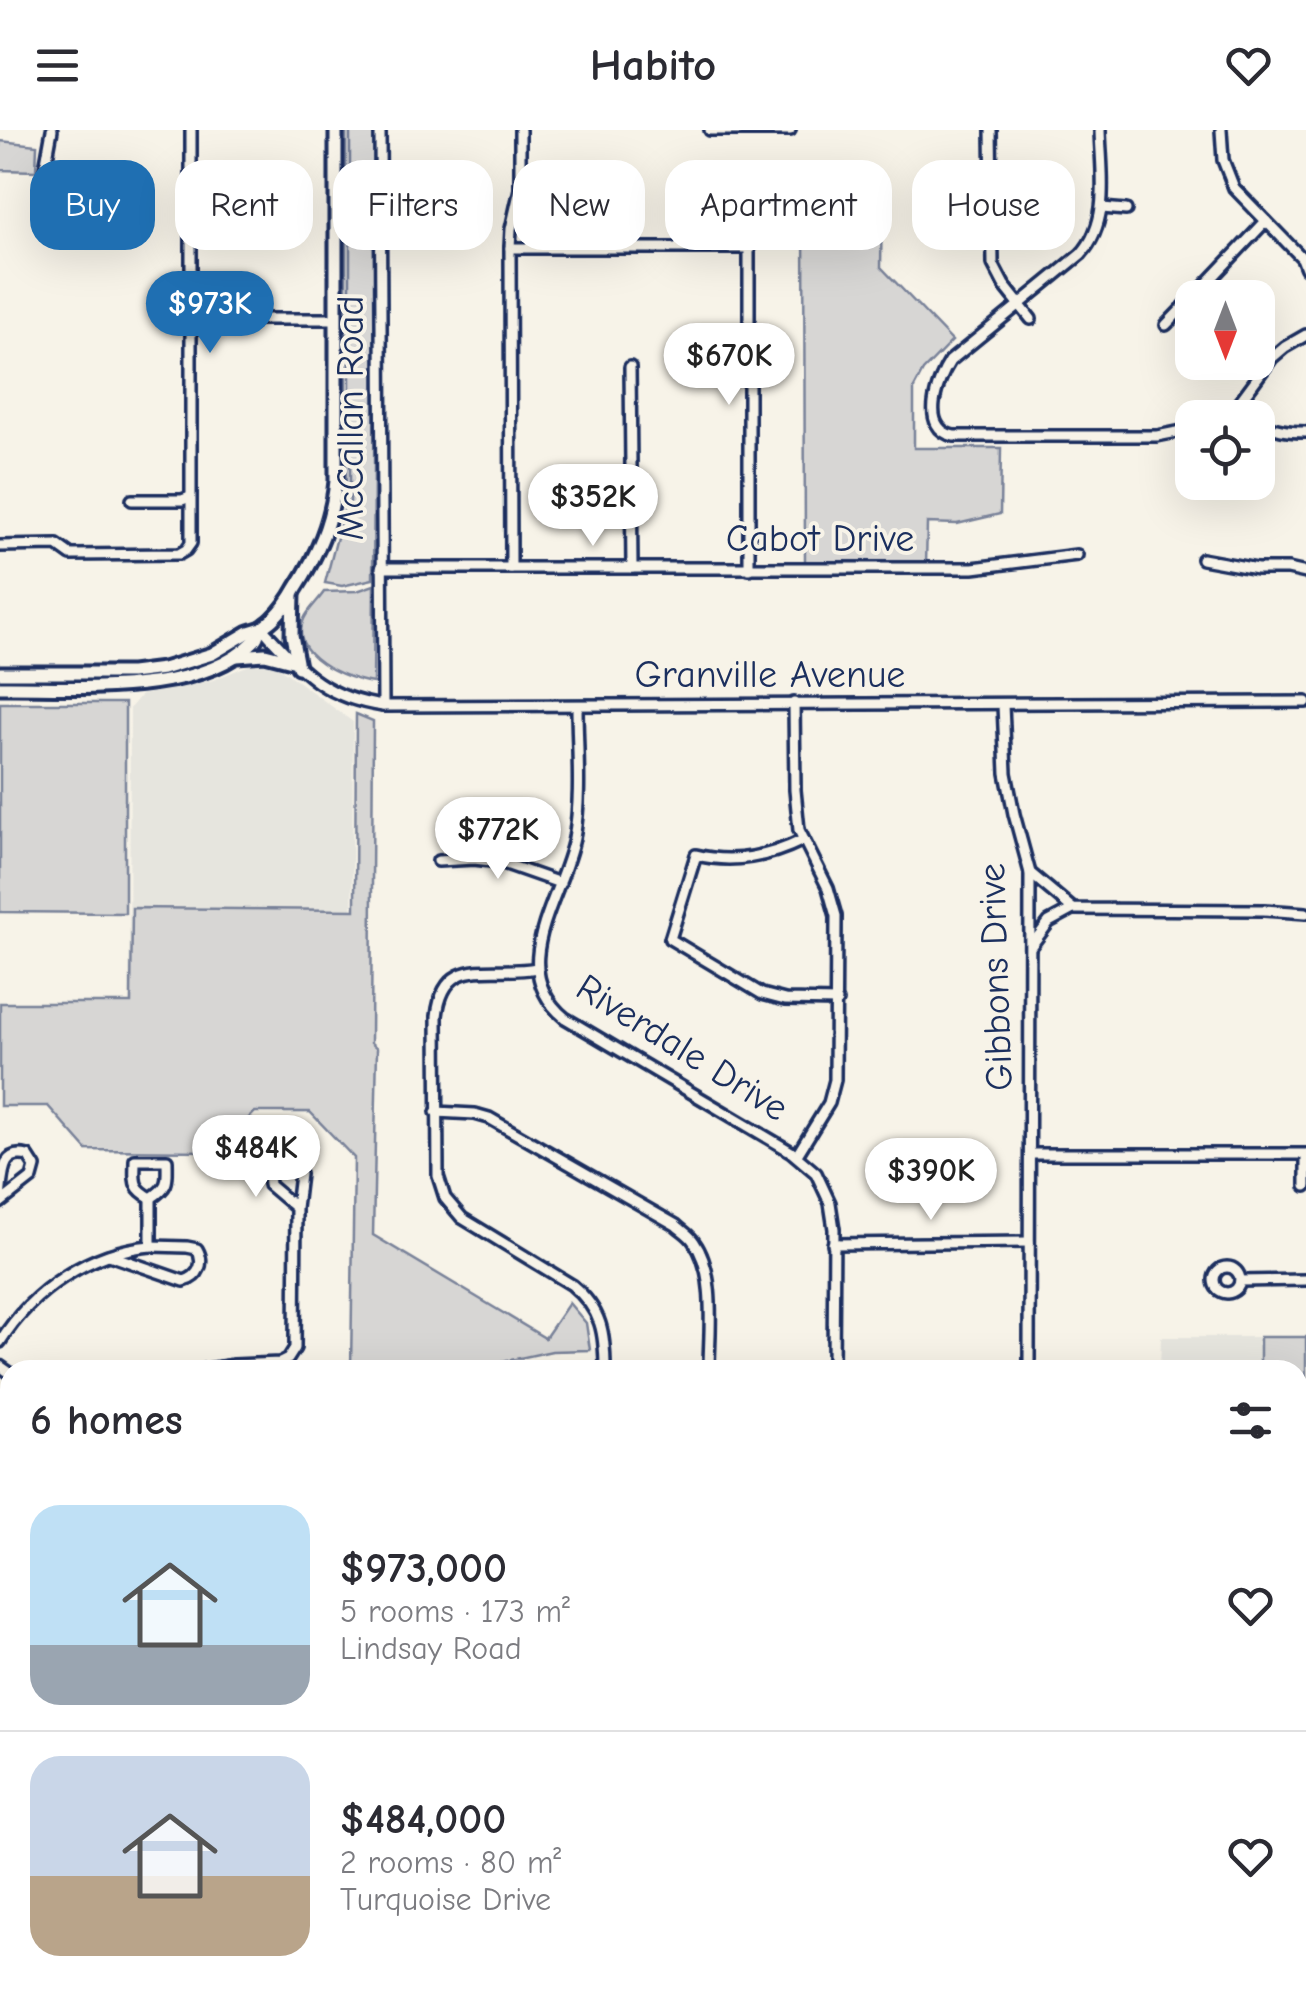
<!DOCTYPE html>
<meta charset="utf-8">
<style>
:root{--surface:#fff;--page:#f7f7f7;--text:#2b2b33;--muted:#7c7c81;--line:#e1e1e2;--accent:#1f6fb2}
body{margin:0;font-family:"Comic Neue",sans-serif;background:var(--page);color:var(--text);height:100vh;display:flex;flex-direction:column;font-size:38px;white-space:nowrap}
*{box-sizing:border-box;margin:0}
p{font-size:32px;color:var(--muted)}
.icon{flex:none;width:55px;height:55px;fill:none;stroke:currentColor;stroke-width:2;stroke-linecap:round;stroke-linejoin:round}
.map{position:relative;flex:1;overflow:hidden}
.drawer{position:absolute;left:0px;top:1230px;width:1308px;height:642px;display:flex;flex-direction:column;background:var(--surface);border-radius:30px 30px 0 0;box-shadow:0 10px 40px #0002}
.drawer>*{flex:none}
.guide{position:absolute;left:30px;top:30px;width:1248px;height:90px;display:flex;gap:20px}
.needle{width:65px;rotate:180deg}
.fabs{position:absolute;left:1175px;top:150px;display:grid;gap:20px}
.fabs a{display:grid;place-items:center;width:100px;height:100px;border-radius:20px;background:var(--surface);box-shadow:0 10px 40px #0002;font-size:50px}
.price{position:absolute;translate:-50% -85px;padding:0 22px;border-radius:35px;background:#fff;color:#222;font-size:32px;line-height:65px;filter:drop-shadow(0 2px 5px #0008)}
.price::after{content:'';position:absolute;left:50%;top:60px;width:30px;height:22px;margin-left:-15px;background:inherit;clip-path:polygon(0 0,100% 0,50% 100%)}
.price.current{background:var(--accent);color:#fff}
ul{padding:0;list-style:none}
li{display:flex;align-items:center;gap:30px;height:250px;padding:0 30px}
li+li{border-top:2px solid var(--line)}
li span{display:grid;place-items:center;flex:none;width:280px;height:200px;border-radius:30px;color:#555}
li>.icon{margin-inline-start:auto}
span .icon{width:120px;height:120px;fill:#fffc;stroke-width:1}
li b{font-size:42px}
h2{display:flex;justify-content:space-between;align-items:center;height:120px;padding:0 30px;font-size:42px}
.chip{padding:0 35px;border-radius:30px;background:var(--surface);box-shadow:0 10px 40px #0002;font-size:35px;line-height:90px}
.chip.current{background:var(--accent);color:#fff}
header{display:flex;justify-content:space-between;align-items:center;height:130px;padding:0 30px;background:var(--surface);font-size:45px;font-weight:700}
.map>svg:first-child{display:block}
.built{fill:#e6e5de}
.green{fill:#d7d6d4;stroke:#798299;stroke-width:2.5}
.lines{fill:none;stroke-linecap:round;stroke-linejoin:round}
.stream{stroke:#727c95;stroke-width:2.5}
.minor-casing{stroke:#1b2f5e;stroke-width:16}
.major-casing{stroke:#1b2f5e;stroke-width:19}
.minor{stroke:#f7f3e8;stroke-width:9}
.major{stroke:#f7f3e8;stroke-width:11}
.labels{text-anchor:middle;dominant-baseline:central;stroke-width:8;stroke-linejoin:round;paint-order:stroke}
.street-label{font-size:38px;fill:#1b2f5e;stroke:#f7f3e8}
</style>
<header><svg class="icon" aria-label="menu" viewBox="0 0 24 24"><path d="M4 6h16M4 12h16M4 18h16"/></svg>Habito<svg class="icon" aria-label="heart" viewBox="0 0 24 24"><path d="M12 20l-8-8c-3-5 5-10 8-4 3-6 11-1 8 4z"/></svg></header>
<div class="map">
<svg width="1306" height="1871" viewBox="0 0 1306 1871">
<rect width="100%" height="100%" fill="#f7f3e8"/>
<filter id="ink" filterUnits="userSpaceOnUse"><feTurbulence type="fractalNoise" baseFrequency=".01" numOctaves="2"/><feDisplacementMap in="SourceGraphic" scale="20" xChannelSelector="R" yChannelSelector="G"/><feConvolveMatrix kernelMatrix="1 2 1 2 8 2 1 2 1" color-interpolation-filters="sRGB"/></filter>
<g filter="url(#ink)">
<g class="built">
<path d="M266,528L353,592L351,1025L311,984L255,983L215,1022H87L48,976H0V872H129L130,578L141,565L213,550Z"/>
<path d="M1161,1207H1260V1240H1160Z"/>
<path d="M0,1663H10V1862H331V1871H0Z"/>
</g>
<g class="green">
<path d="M346,0H377L373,449L342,456L325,453L346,373Z"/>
<path d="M0,11L37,15L36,41L0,40Z"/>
<path d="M804,68H882L881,137L952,211L923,241L914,258V318H1001L1000,384L957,394L927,393L926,435L805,433Z"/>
<path d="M374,455L373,553C346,549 287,525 304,489C308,480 318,471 324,462L357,461Z"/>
<path d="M0,573H125V783L0,782Z"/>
<path d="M356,584L373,591L371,913L377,918L373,1105L545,1208L569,1173L586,1193L590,1220L552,1221L479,1237L477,1240H351L354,1028L310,982H255L215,1021L87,1020L48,976H0V873H131L132,778L355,780Z"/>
<path d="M1260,1207H1306V1419H1298V1240H1260Z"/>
</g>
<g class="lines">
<path class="stream" d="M350,0V403"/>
<g class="minor-casing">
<g id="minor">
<path d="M380,0L383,576"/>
<path d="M710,0H790"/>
<path d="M991,0L993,134L1004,155L1031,189"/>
<path d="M1100,0C1101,42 1111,91 1081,124L950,231C937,251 919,299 954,306H1157L1192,299"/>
<path d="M1221,0L1223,30L1234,58L1302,128L1306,138"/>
<path d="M51,64L44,44L52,0"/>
<path d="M953,76L992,75"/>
<path d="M1102,78L1126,80"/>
<path d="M510,118H749V439"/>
<path d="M1193,168L1266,91"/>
<path d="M191,189H335"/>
<path d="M1166,195L1192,168"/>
<path d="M630,237L632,438"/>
<path d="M1238,274L1252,288"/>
<path d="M1217,288L1238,274L1272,228L1285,217L1306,205"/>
<path d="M1258,291C1273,300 1288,302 1306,302"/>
<path d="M132,370H182L190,367"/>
<path d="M0,416L57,415L71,425L179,424L186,420L191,413V0"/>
<path d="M1202,429L1257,439H1288L1306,443"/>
<path d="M381,438H973L1077,425"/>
<path d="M511,438L510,118L511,99L520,59V0"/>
<path d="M262,498C302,541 322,567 383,576L1306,572"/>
<path d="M794,573L795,660L799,700L828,758L836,786L835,950L829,973L797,1025"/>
<path d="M1003,575L1006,643L1014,684L1030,743L1029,1240"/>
<path d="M577,576C577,619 582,665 574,708C562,768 504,838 565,888L790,1021L816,1043L830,1073L834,1099L833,1240"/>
<path d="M803,710C769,727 733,734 696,725L670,809L762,864L785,870L837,871"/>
<path d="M438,731L474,729L500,732L560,753"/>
<path d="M1030,743L1073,779L1264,780L1306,783"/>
<path d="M1031,816L1049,792L1073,779"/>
<path d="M537,838C491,847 444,822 437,886L438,1046L445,1068L462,1088L572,1155C602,1180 605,1203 605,1240"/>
<path d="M436,982L475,984L489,988L676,1095C682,1101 690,1105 694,1112C717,1144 709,1202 709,1240"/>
<path d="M1030,1024H1306V1056"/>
<path d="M135,1030H167C167,1051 170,1056 151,1068C131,1057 135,1050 135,1030Z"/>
<path d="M0,1068C3,1047 0,1019 28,1026L35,1037L32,1048L0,1073"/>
<path d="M833,1114L1029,1112"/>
<path d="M109,1125L184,1151C199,1147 205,1133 197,1119L187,1117L151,1116"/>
<circle cx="1227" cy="1150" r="13"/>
<path d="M1240,1151L1306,1150"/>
<path d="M0,1212C32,1160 90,1121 151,1116V1068"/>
<path d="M0,1236L10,1243"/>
<path d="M202,1240L234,1235L280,1233L288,1229L295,1218L296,1078L300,1044L292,1033L278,1032L268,1041L269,1055L296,1078"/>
<path d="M0,1442H10"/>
<path d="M1298,1507L1306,1508"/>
<path d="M353,1871V1862"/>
<path d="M468,1871V1862"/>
<path d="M593,1871V1862"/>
<path d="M710,1871L711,1862"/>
<path d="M830,1871V1862"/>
<path d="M965,1871L975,1862"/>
</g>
</g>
<g class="major-casing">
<g id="major">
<path d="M293,464L292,505L298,537"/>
<path d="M237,526L265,524L292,531"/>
<path d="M0,543H131L163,539L212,524L249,502L262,498"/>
<path d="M0,557C72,556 198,568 253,512C260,505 255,507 261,499C263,497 271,491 273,489C282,480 290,469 296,458C318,424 332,391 336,351V0"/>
<path d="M0,1647H10"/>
<path d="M1298,1648H1306"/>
</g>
</g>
<use href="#minor" class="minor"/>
<use href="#major" class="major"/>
</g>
</g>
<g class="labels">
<g class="street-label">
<text transform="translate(351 288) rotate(-90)">McCallan Road</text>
<text x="820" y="409">Cabot Drive</text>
<text x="770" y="545">Granville Avenue</text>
<text transform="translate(996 847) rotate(-92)">Gibbons Drive</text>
<text transform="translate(682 918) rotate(32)">Riverdale Drive</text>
</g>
</g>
</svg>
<div class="fabs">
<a><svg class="needle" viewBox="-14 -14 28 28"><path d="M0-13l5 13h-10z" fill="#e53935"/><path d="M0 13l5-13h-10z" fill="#7c7c81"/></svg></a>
<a><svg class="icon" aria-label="locate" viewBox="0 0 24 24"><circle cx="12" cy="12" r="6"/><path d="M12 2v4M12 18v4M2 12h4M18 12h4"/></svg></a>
</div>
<b class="price current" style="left:210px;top:226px">$973K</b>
<b class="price" style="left:729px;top:278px">$670K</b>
<b class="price" style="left:593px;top:419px">$352K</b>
<b class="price" style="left:498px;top:752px">$772K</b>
<b class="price" style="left:256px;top:1070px">$484K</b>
<b class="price" style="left:931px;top:1093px">$390K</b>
<div class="guide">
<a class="chip current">Buy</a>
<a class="chip">Rent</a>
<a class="chip">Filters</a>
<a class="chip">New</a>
<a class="chip">Apartment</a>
<a class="chip">House</a>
</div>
<section class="drawer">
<h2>6 homes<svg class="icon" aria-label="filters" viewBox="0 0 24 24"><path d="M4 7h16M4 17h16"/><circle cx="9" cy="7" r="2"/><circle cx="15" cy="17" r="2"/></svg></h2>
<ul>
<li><span style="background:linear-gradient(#bfe0f5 70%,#9aa5b1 0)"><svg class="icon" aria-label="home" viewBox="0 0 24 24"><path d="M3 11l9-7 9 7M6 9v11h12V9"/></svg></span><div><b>$973,000</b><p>5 rooms · 173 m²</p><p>Lindsay Road</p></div><svg class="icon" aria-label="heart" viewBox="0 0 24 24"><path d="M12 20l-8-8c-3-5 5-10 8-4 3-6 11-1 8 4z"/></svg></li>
<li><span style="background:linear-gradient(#c9d6e8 60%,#b9a48a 0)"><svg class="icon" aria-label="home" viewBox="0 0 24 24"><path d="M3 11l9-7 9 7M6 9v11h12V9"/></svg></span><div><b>$484,000</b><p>2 rooms · 80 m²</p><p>Turquoise Drive</p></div><svg class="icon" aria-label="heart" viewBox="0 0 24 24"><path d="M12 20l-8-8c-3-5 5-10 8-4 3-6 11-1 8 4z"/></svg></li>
</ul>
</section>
</div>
